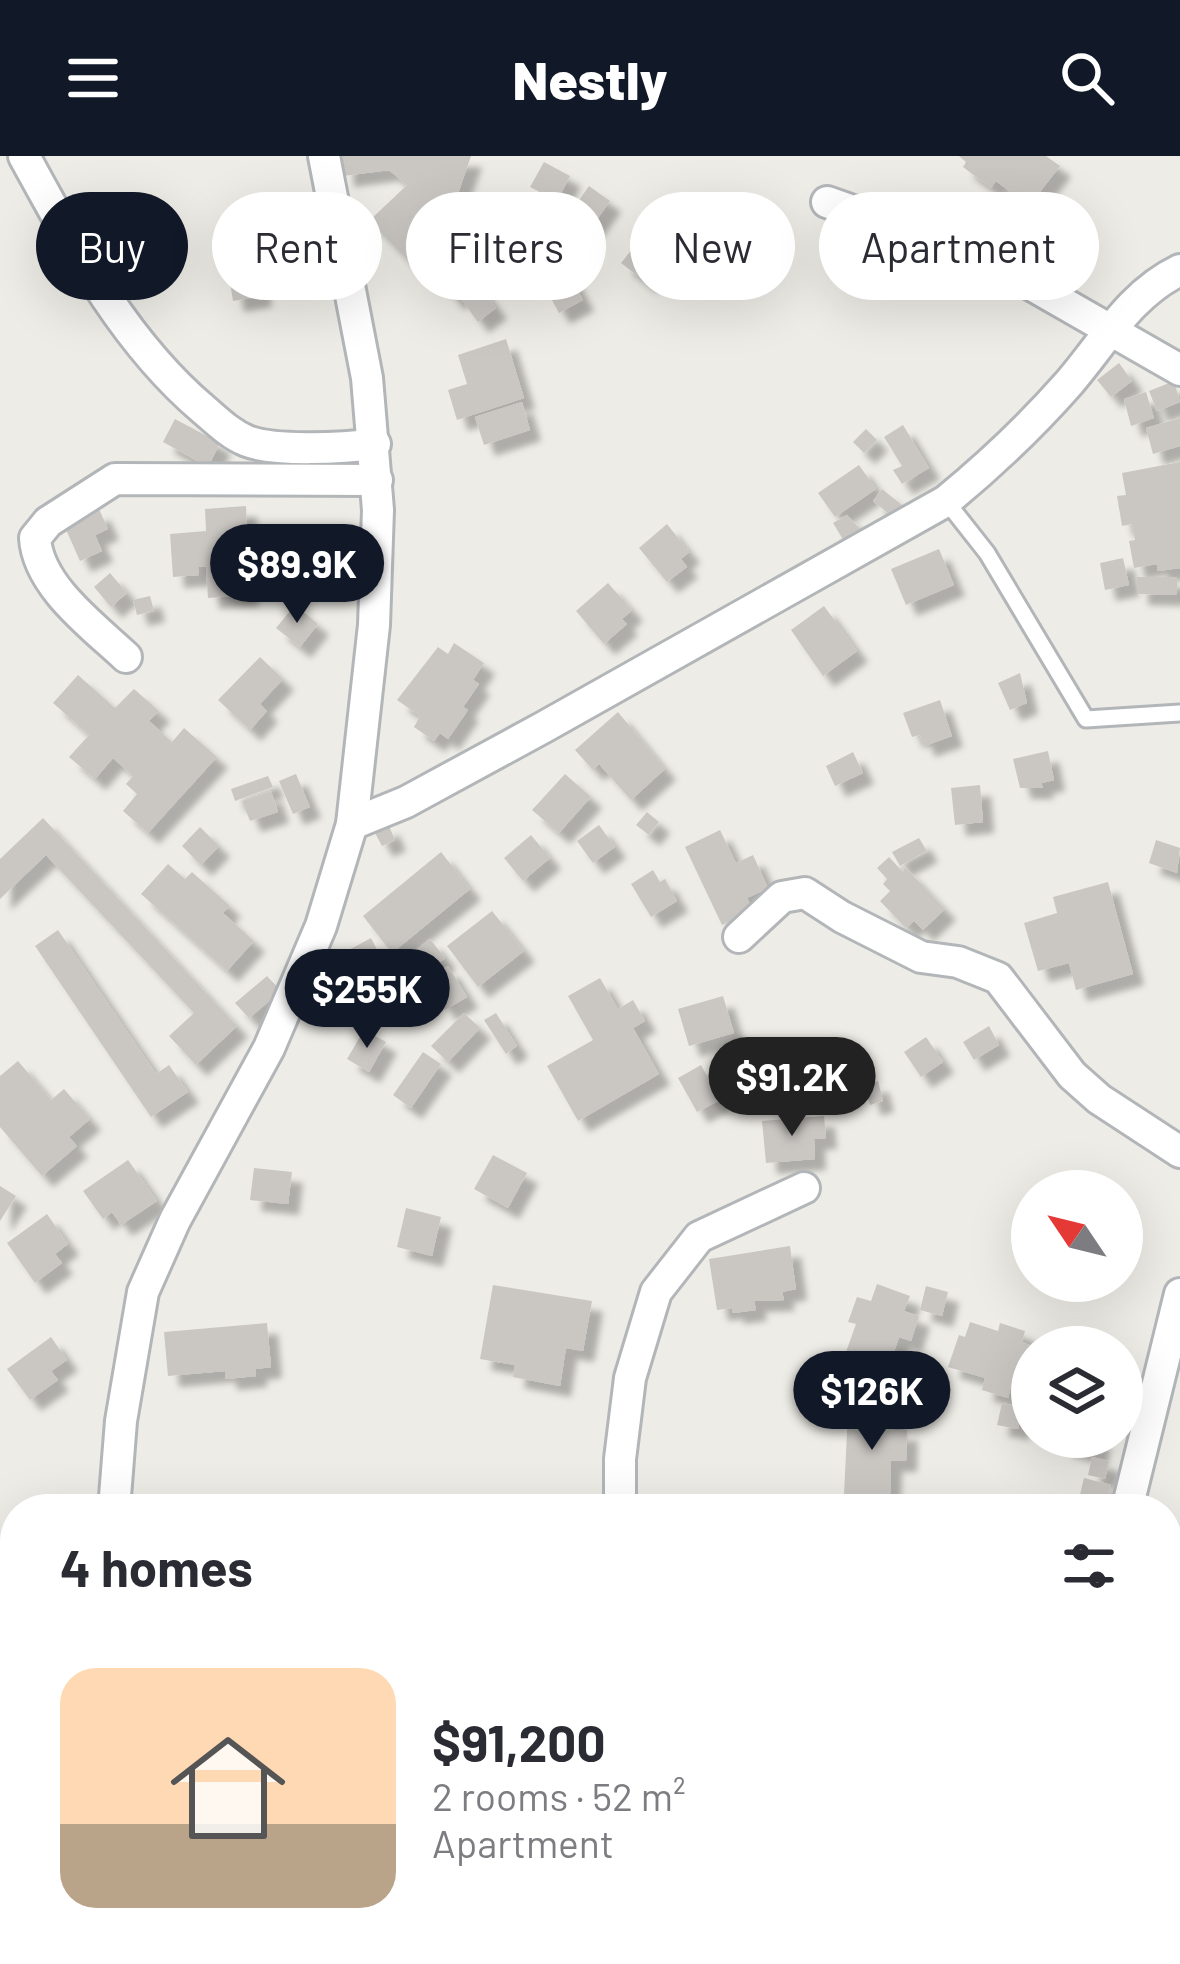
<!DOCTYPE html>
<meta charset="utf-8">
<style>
:root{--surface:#fff;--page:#f7f7f7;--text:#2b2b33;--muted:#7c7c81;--line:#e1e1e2;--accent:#111827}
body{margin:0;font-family:Barlow,sans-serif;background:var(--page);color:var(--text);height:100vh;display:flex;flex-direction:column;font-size:45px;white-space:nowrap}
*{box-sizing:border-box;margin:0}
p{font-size:39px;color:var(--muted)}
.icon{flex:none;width:66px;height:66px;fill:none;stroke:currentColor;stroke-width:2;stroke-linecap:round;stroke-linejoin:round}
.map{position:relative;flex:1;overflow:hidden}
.sheet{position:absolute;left:0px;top:1338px;width:1182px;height:471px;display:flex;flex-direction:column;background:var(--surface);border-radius:48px 48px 0 0;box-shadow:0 12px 48px #0002}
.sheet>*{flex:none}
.guide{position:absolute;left:36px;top:36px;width:1110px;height:108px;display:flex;gap:24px}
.needle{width:78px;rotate:305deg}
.tools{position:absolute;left:1011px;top:1014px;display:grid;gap:24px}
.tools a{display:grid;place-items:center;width:132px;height:132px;border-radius:50%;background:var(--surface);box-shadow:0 12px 48px #0002;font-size:60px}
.price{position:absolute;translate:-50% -102px;padding:0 27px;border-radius:42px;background:var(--accent);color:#fff;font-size:39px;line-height:78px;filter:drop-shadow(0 3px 6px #0008)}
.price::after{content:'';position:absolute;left:50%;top:72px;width:36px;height:27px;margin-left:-18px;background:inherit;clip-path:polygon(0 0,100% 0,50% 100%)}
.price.current{background:#222;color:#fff}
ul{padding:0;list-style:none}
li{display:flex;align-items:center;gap:36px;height:300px;padding:0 60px}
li+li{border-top:3px solid var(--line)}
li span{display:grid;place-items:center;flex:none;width:336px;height:240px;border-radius:36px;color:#555}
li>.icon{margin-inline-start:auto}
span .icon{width:144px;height:144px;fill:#fffc;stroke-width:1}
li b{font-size:51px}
h2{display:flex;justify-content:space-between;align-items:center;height:144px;padding:0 60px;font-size:51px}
.pill{padding:0 42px;border-radius:54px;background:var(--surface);box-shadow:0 12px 48px #0002;font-size:42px;line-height:108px}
.pill.current{background:var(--accent);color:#fff}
header{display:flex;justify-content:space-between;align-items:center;height:156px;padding:0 60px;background:var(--accent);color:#fff;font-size:54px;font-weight:800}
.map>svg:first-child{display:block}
.building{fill:#cac7c3;filter:url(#shadow)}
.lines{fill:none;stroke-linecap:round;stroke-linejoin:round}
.service-casing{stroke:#b3b6b9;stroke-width:21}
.minor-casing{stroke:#b3b6b9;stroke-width:36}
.secondary-casing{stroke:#b3b5b9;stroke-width:48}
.service{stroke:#fff;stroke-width:15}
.minor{stroke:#fff;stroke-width:30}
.secondary{stroke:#fff;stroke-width:42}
</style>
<header><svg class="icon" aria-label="menu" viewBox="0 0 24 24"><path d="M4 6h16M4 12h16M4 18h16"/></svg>Nestly<svg class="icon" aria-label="search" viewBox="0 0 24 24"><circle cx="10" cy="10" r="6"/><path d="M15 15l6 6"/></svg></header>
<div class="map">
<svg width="1180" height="1808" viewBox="0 0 1180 1808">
<defs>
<filter id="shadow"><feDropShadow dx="11" dy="11" stdDeviation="3" flood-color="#0004"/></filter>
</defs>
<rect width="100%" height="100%" fill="#eeece6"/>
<g class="building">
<path d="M342,0H471L452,55L443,64L448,70L413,109L369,65L407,29L389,14L343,20Z"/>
<path d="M959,0H1046L1060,10L1029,50L996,25L991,32L963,11L966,6Z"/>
<path d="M544,6L570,20L557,45L530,31Z"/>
<path d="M589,30L610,45L591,72L570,57Z"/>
<path d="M508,38L530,64L511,80L489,55Z"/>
<path d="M99,51L119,75L105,88L84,63Z"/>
<path d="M253,76L256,107L264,106L267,123L259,125L261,140L233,145L223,81Z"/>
<path d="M641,82L666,100L646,126L621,107Z"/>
<path d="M453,97L476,126L454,143L431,115Z"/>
<path d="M569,118L583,144L559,157L545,131Z"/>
<path d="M479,129L496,152L478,166L461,143Z"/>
<path d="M506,183L524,242L457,264L448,234L467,228L458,199Z"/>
<path d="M1119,207L1132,225L1111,241L1097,224Z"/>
<path d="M1174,225L1180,246L1157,255L1149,235Z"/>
<path d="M1146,236L1154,262L1131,270L1124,243Z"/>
<path d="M522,246L530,274L484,289L475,261Z"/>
<path d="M1180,262V290L1153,298L1146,272Z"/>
<path d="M175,263L220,287L208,311L163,286Z"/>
<path d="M903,269L929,312L902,328L893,314L902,310L884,281Z"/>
<path d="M866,273L877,284L864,297L853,286Z"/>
<path d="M1180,306V412L1158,415L1157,408L1134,412L1129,385L1135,384L1132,368L1122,370L1117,340L1126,339L1122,317Z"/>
<path d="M859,309L876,333L835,361L818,337Z"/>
<path d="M882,333L903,350L894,362L873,345Z"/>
<path d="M246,350L247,373L260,372L263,419L246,420L248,439L208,442L206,411H198L199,419L173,421L170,378L206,375L205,353Z"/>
<path d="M99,353L108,373L95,379L102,395L80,405L64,369Z"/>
<path d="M847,359L862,375L844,385L833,367Z"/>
<path d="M667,368L689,396L681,403L687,411L667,426L639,392Z"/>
<path d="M939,393L954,429L906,449L891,413Z"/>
<path d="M1123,402L1129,429L1105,434L1100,407Z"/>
<path d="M110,417L127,437L111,451L94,431Z"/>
<path d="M1137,421H1177V439L1137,438Z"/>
<path d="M608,427L632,454L622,463L627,468L604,488L576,455Z"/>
<path d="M150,440L154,455L137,459L133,444Z"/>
<path d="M295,449L318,468L300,491L276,472Z"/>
<path d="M824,450L857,495L823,520L791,474Z"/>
<path d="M454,487L484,507L473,524L479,528L463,551L468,554L448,583L440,577L434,585L414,571L420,560L397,544L438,491L448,498Z"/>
<path d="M260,501L283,523L260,548L267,555L250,574L218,544Z"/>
<path d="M1020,517L1027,547L1010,554L998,527Z"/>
<path d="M78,519L115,552L134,533L159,555L149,565L172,586L184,572L217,601L148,677L123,655L137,638L126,628L133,620L113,602L95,623L69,601L89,579L53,547Z"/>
<path d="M940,544L952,580L924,590L920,579L912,581L903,557Z"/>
<path d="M618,556L665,613L631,644L599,608L593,614L575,594Z"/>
<path d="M1048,595L1054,624L1041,627L1043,632H1020L1013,603Z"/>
<path d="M853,596L863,617L835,630L826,610Z"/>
<path d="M296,618L310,651L293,658L279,625Z"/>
<path d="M565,618L591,641L559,677L532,654Z"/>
<path d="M268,620L273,631L235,645L231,633Z"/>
<path d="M980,629L983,666L955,669L951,632Z"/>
<path d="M271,635L278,656L250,665L242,645Z"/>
<path d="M647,656L659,666L649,679L636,669Z"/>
<path d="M43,662L237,870L196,909L169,880L194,857L46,699L0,743V703Z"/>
<path d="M388,668L395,684L382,690L374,675Z"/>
<path d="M599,669L615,691L593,707L577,685Z"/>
<path d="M200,671L219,690L201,709L182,690Z"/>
<path d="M720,674L736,707L753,699L768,732L747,742L753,754L722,769L685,691Z"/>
<path d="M531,679L550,702L523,725L504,702Z"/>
<path d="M919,682L927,695L900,710L892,696Z"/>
<path d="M1156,684L1180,692L1177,717L1149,707Z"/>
<path d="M441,696L470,733L392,797L363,760Z"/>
<path d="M889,701L903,716L905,711L945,753L923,774L914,765L906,772L880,745L890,735L883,728L887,723L877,712Z"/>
<path d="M168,708L185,723L192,716L230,750L223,757L254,785L227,815L141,738Z"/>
<path d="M653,714L660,726L665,723L677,745L651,761L631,728Z"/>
<path d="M1108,726L1133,818L1076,834L1069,807L1038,815L1024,767L1057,757L1053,741Z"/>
<path d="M492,755L524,795L478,831L447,790Z"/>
<path d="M58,774L156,918L169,909L188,936L151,961L35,790Z"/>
<path d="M371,782L385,809L335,835L321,809Z"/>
<path d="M430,783L445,802L425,818L410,799Z"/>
<path d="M448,810L467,841L445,854L427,823Z"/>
<path d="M267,820L281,835L249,862L235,847Z"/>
<path d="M600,822L618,853L633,844L645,865L633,872L659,918L578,965L547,910L593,884L568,840Z"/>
<path d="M723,840L734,877L689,890L678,853Z"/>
<path d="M464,857L480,872L448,906L431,890Z"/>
<path d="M496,857L517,890L506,898L484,864Z"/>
<path d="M989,870L999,889L974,904L963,886Z"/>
<path d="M364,874L386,886L369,916L347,903Z"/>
<path d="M926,881L943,906L921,921L904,896Z"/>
<path d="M423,896L441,908L411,952L393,939Z"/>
<path d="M18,905L51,944L64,933L90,963L69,981L77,990L42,1020L0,971V920Z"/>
<path d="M701,909L720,944L697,956L678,922Z"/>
<path d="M878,925L883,945L870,949L864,928Z"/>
<path d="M824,960L826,982L814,983L815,1003L766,1007L762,965Z"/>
<path d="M493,999L527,1017L508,1052L474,1033Z"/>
<path d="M128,1004L157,1045L121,1069L112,1056L103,1063L83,1035Z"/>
<path d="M254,1012L292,1016L288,1048L250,1044Z"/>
<path d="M0,1030L16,1040L0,1065Z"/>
<path d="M406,1052L441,1061L432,1100L397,1091Z"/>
<path d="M47,1058L68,1088L55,1098L62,1107L35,1127L7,1087Z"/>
<path d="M790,1090L796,1133L782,1136L784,1144L754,1145L756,1154L733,1157L732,1152L717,1154L709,1103Z"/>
<path d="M877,1128L910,1140L904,1155L919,1160L911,1185L899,1181L887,1217L855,1206L857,1200L846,1196L856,1168L848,1166L857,1141L871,1145Z"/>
<path d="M493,1129L592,1145L583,1195L566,1192L560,1230L513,1221L515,1209L480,1203Z"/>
<path d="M926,1130L948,1136L942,1160L920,1154Z"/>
<path d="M970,1166L998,1175L1000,1167L1025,1175L1022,1186L1032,1190L1028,1232L1012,1227L1008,1242L982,1234L985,1222L948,1211L959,1179L965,1181Z"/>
<path d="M267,1167L271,1211L256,1213V1220L226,1223L225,1215L168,1220L164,1176Z"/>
<path d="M51,1181L67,1204L51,1215L58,1224L30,1244L7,1213Z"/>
<path d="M1002,1247L1023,1252L1018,1273L997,1269Z"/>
<path d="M848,1256L894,1258L893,1274H907L906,1305H891L890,1340L844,1338Z"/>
<path d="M1063,1281H1100L1096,1299L1061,1290Z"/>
<path d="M1092,1301L1109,1305L1105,1323L1088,1319Z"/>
<path d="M1084,1322L1111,1329L1105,1353L1078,1347Z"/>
<rect x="824" y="1342" width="26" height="11"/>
<rect x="134" y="1346" width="68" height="7"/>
<path d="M0,1728L5,1731L2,1738L10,1741L3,1757L9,1760L0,1781Z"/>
</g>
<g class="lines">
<g class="service-casing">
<path id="service" d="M946,345L987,397L1086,563L1180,557"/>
</g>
<g class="minor-casing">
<g id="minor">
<path d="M24,0C74,91 123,185 203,253C217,265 230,278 247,285C275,296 345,292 375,288"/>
<path d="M827,46L983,101L1180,214"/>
<path d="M126,501C93,470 38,430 35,382L48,366L115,323L377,324"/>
<path d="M352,668L406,646L544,571L946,345C990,309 1031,270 1069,227C1105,185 1130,138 1180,114"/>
<path d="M739,781L782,741L805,737L842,761L921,801L958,806L998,822L1072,919L1099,943L1180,996"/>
<path d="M114,1353L121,1265L143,1136L175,1064L269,892L321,770L352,668L374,469L378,354L367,222L324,0"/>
<path d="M620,1353V1303L630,1222L656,1136L699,1081L804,1032"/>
<path d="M1127,1353L1180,1138"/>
<path d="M924,1794V1808"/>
<path d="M43,1800L56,1808"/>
</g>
</g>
<g class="secondary-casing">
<g id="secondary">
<path d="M1167,1439H1180"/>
<path d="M0,1448H15"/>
</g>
</g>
<use href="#service" class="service"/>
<use href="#minor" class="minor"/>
<use href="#secondary" class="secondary"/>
</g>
</svg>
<div class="tools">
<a><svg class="needle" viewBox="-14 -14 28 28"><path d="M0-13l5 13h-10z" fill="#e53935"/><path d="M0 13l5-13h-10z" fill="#7c7c81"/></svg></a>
<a><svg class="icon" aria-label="layers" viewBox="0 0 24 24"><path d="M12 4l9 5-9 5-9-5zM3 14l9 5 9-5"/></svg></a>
</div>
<b class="price" style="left:297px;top:470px">$89.9K</b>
<b class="price" style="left:367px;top:895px">$255K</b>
<b class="price current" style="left:792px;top:983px">$91.2K</b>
<b class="price" style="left:872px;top:1297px">$126K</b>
<div class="guide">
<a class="pill current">Buy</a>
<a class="pill">Rent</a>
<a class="pill">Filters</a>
<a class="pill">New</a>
<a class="pill">Apartment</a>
</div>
<section class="sheet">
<h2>4 homes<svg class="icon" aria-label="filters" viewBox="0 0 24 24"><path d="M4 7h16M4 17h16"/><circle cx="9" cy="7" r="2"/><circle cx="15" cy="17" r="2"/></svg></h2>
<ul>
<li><span style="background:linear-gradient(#ffd9b3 65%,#b9a48a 0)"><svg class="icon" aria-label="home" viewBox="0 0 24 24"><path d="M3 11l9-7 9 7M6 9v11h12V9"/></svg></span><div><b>$91,200</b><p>2 rooms · 52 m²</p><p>Apartment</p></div></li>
</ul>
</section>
</div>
